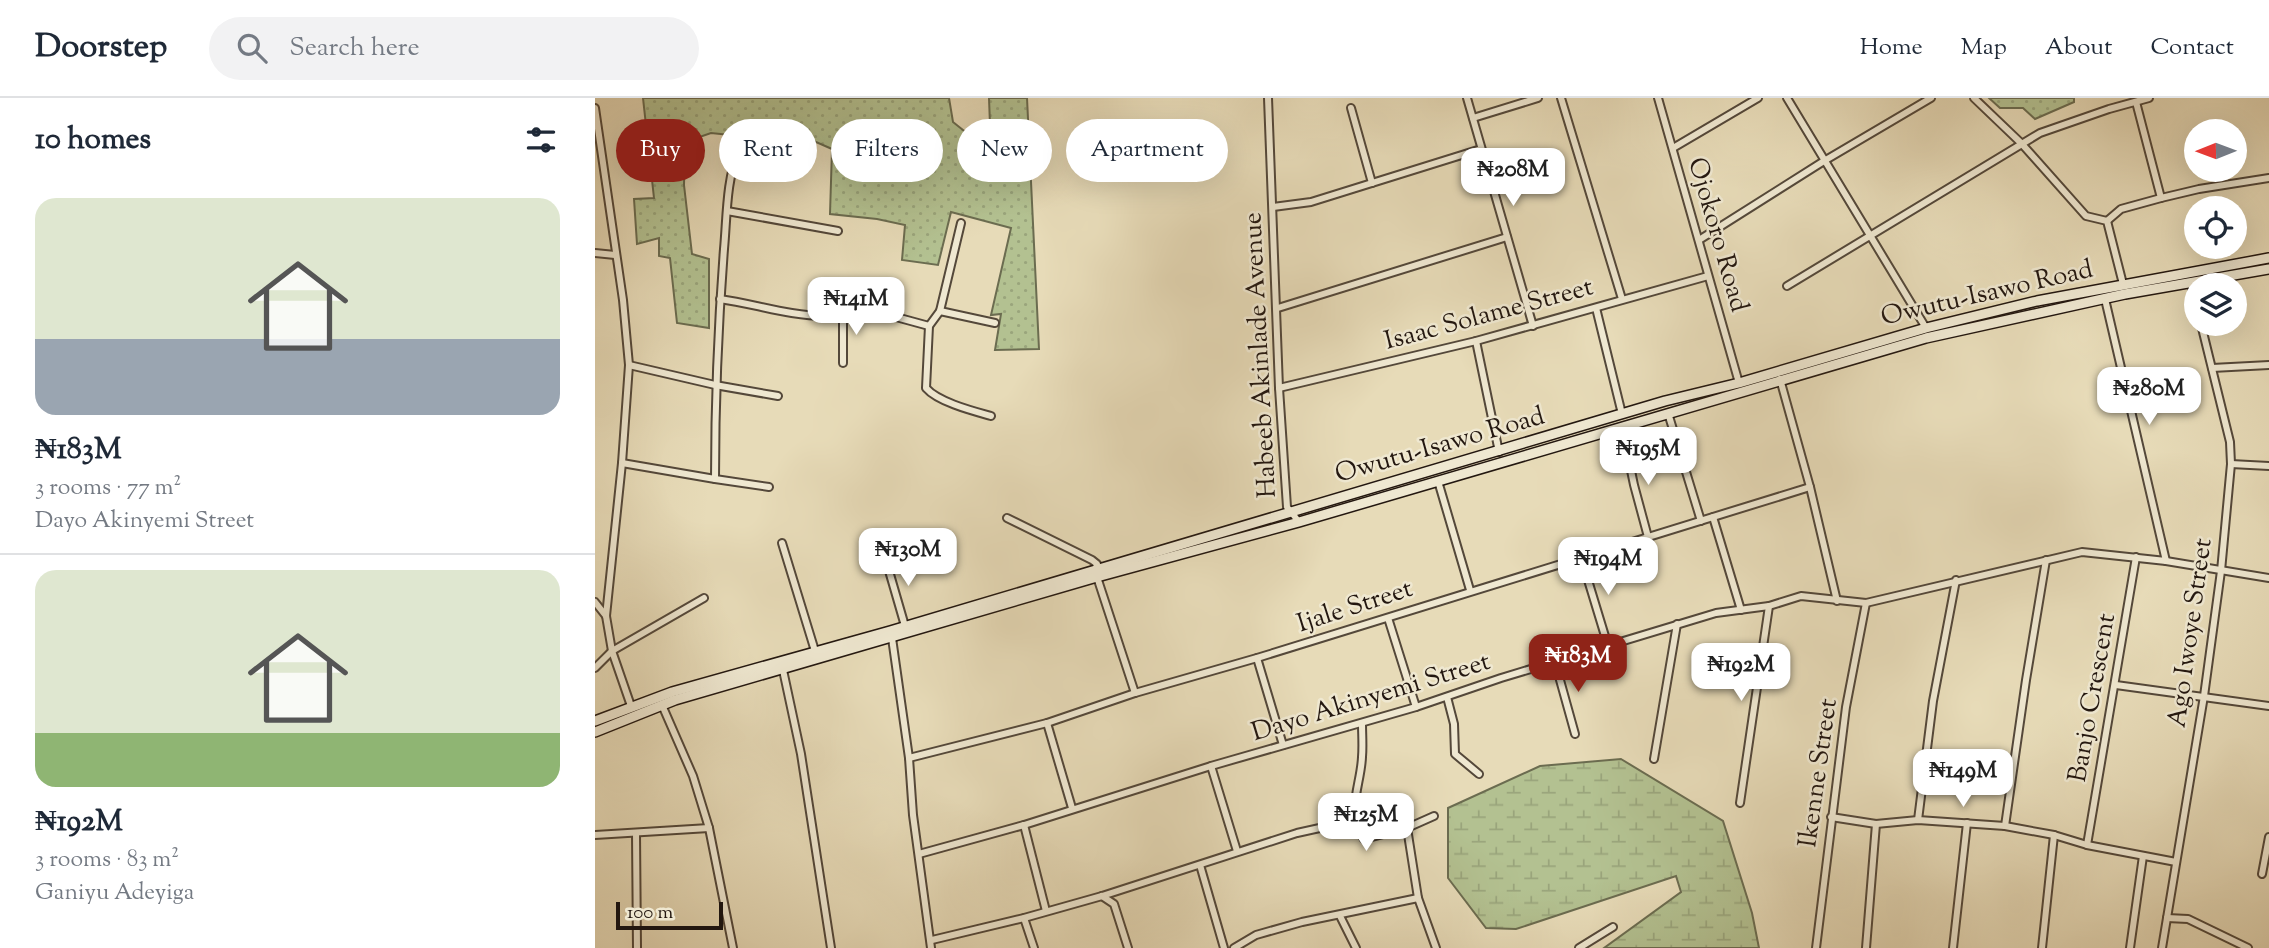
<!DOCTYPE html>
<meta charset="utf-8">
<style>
:root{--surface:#fff;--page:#f2f2f3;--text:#1f2937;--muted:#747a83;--line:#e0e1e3;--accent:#8f2418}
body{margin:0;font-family:"Sorts Mill Goudy",serif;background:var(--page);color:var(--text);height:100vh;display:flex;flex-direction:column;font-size:26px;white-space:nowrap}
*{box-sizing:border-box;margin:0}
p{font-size:23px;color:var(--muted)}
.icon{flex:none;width:38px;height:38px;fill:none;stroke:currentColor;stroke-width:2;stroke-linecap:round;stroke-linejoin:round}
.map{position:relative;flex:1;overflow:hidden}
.details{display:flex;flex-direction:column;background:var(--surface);width:595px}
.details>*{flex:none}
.top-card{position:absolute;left:21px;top:21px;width:665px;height:63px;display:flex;gap:14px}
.needle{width:46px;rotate:269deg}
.fabs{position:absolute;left:1589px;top:21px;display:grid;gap:14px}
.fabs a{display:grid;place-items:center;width:63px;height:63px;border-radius:50%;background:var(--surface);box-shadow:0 7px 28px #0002;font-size:35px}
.scale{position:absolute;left:21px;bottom:18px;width:107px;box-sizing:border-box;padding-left:7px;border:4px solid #231710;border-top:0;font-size:19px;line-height:24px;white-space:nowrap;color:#231710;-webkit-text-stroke:5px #efe8d1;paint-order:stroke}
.price{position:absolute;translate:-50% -60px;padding:0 16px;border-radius:14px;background:#fff;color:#222;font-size:23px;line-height:46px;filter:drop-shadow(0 2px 4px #0008)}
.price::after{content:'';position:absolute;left:50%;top:42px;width:21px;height:16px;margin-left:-10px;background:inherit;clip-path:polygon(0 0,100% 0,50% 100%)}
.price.active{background:var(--accent);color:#fff}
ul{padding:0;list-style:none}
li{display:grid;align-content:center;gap:14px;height:371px;padding:0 35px}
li+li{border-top:2px solid var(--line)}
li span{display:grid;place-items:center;height:217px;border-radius:21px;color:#555}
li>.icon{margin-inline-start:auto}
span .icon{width:126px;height:126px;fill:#fffc;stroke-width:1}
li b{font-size:30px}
h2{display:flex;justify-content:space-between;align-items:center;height:84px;padding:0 35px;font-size:30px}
.pill{padding:0 24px;border-radius:32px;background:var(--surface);box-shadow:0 7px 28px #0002;font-size:24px;line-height:63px}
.pill.active{background:var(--accent);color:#fff}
header{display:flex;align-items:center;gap:42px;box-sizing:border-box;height:98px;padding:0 35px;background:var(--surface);border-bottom:2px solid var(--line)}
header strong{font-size:33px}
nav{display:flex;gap:38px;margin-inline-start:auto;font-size:24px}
.search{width:490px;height:63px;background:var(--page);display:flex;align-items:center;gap:18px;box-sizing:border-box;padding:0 24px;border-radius:38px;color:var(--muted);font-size:26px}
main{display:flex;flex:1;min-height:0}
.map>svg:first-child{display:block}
.grass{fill:url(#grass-dots);stroke:#6b6c50;stroke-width:2}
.wetland{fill:url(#wetland-marsh);stroke:#6b6c50;stroke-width:2}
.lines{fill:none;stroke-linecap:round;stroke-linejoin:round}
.street-casing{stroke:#54483a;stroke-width:10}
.secondary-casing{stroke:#231710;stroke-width:12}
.street{stroke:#efe8d1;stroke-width:6}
.secondary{stroke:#efe8d1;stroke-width:9}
.labels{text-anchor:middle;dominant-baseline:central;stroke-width:5;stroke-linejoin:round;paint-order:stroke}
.street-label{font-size:26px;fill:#231710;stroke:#efe8d1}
</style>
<header>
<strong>Doorstep</strong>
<div class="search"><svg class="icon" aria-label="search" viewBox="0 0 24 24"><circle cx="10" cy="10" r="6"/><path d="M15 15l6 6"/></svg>Search here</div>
<nav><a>Home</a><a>Map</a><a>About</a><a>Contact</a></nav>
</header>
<main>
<section class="details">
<h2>10 homes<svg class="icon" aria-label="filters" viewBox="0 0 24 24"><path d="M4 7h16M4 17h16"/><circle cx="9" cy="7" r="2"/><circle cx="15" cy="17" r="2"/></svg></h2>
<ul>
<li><span style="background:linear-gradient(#dfe7d0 65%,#9aa5b1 0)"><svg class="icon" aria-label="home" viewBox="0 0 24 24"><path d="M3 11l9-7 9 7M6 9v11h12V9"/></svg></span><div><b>₦183M</b><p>3 rooms · 77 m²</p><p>Dayo Akinyemi Street</p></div></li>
<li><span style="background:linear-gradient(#dfe7d0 75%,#8fb573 0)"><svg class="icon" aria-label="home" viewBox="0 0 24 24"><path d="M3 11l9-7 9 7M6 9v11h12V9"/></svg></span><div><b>₦192M</b><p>3 rooms · 83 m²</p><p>Ganiyu Adeyiga</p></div></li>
</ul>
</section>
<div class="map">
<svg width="1674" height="850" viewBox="0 0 1674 850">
<defs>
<pattern id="grass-dots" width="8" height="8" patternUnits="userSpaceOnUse" patternTransform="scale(1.75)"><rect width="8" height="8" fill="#b3c191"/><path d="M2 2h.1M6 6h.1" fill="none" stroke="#9aa57c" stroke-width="1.8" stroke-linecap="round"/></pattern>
<pattern id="wetland-marsh" width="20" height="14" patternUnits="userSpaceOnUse" patternTransform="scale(1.75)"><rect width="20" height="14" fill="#b3c191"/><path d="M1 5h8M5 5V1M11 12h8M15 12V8" fill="none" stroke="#9aa57c"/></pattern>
</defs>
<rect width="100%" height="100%" fill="#e7dbb8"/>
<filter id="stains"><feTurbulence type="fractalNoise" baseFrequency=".00286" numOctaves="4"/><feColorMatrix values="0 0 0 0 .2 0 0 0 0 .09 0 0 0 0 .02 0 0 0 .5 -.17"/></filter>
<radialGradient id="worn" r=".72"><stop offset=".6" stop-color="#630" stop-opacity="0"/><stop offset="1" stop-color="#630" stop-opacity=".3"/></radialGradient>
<g class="grass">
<path d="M48,0H354L358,24L383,44L395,27L394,0H432L444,251L400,252L406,216L396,217L416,130L356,114L343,167L307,162L310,127L282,121L235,116L237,51L212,40L183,42L116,35L90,44L89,87L97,156L114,161V230L82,225L75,160L64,158V140L42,146L39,101L59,100Z"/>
<path d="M1394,0H1479V4L1440,21L1428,10H1405Z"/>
</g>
<path class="wetland" d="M1026,661L1128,723L1157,815L1164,850H1009L1086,794L1081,778L921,831L891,830L853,780V710L945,668Z"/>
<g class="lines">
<g class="street-casing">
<g id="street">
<path d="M673,0L684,290L692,409L704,424"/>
<path d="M872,0L938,228"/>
<path d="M966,0L1027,201"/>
<path d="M1063,0L1144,285"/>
<path d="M1192,0L1331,230"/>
<path d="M1379,0L1426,45L1491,118L1512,123L1528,186"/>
<path d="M1541,4L1566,100"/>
<path d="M0,10L28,202L34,267L27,365L11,518L17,553L36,608"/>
<path d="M756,10L777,85"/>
<path d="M878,20L943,0"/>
<path d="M1078,50L1163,0"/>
<path d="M678,109L716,104L886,51"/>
<path d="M132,113L243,133"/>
<path d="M1512,123L1526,111L1566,100L1604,91L1674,80"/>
<path d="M366,125L345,213L334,228L331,290C343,304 378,313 396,318"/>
<path d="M1104,142L1229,63L1336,0"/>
<path d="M0,155L20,157"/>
<path d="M1596,185L1601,206"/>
<path d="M1192,188L1445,35L1514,11L1554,0"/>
<path d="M125,201C160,206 195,218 230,218C244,218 255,209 268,210L334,228"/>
<path d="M1510,201L1571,463"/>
<path d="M683,210L912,139"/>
<path d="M1001,210L1027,316"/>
<path d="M345,213L400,225"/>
<path d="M248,214V265"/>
<path d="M881,243L904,354"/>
<path d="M34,267L120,287L183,298"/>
<path d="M1617,270L1674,267"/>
<path d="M1185,281L1215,389L1242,503"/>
<path d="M684,290L881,243L1113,178"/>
<path d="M1073,315L1106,423"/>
<path d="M1027,329L1039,387L1053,439"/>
<path d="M27,365L120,381C120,304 123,228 129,151C132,119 131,82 144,51"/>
<path d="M1636,366L1674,368"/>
<path d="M120,381L174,389"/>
<path d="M843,383L875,492"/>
<path d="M1118,419L1146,512"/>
<path d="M412,420L497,462L502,466L501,470"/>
<path d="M187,445L220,553"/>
<path d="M290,459L310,528"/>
<path d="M986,459L1013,548"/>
<path d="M502,479L540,595"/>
<path d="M0,504L11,518"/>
<path d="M793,520L821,609"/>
<path d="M297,540L314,660L318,717L336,850"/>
<path d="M662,560L688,647"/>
<path d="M960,564L980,636"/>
<path d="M0,570L17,553L109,500"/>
<path d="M188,572L206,656L236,850"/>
<path d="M1521,587L1674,608"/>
<path d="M852,599L859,626L860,656L884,676"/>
<path d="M67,607L98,678L114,730L138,850"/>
<path d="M452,625L477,710"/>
<path d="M767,625C767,636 768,648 767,659C766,687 750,714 769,741L812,730L823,800L841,850"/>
<path d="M314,660L452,625L540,595L662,560L1215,389"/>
<path d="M1059,661L1082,526"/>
<path d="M616,668L642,753"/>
<path d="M1145,705L1174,508"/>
<path d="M1236,719L1281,726L1323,722L1410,728L1459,737L1492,747L1581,764"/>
<path d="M1323,722L1338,603L1361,482"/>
<path d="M429,727L451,813"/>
<path d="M1410,728L1431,582L1451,462"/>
<path d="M812,730L839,718"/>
<path d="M41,736L42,850"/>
<path d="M0,737L114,730"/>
<path d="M1492,747L1541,459"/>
<path d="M324,756L429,727L616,668L821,609L906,580L1121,515L1174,508L1206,498L1271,505L1487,454L1571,463L1674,480"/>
<path d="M605,767L629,850"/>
<path d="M1667,776L1674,739"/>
<path d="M507,798L519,806L533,850"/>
<path d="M745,818L761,850"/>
<path d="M429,820L439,850"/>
<path d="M1572,820L1593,821L1653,850"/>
<path d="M337,842L429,820L507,798L702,735L761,722"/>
<path d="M639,850L661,837L707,824L823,800"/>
<path d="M984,850L1018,829"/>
<path d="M1221,850L1251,609L1271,505"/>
<path d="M1271,850L1281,726"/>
<path d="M1358,850L1372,725"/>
<path d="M1447,850L1459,737"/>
<path d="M1535,850L1548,758"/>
<path d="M1567,850L1609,598L1626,473L1636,366L1635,344L1606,226"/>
</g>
</g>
<g class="secondary-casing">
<g id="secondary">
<path d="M0,623L77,594L295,533L1070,303L1144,285L1331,230L1442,203L1674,160"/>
<path d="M0,634L80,602L502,479L704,424L1331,240L1530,196L1674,171"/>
</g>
</g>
<use href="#street" class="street"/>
<use href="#secondary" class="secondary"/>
</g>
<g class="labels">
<g class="street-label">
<text transform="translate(1122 137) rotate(74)">Ojokoro Road</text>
<text transform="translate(1392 196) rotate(-13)">Owutu-Isawo Road</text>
<text transform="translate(894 217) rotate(-15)">Isaac Solame Street</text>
<text transform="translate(666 257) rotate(-93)">Habeeb Akinlade Avenue</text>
<text transform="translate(845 348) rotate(-16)">Owutu-Isawo Road</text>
<text transform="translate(760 509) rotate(-18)">Ijale Street</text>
<text transform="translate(1596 535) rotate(-82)">Ago Iwoye Street</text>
<text transform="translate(776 600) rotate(-17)">Dayo Akinyemi Street</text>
<text transform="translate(1498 600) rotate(-80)">Banjo Crescent</text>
<text transform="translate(1224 675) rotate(-82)">Ikenne Street</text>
</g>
</g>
<rect width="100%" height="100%" filter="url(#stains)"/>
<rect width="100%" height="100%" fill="url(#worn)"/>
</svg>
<div class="fabs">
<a><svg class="needle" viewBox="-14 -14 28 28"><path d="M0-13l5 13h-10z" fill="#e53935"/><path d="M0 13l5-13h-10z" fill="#747a83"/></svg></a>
<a><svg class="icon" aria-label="locate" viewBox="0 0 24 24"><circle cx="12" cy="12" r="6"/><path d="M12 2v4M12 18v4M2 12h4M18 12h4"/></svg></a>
<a><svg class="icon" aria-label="layers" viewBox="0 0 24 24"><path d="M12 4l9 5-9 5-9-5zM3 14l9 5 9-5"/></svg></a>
</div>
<div class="scale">100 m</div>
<b class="price" style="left:918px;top:110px">₦208M</b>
<b class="price" style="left:261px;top:239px">₦141M</b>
<b class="price" style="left:1554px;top:329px">₦280M</b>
<b class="price" style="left:1053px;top:389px">₦195M</b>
<b class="price" style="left:313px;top:490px">₦130M</b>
<b class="price" style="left:1013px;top:499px">₦194M</b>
<b class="price active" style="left:983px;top:596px">₦183M</b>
<b class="price" style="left:1146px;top:605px">₦192M</b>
<b class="price" style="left:1368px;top:711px">₦149M</b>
<b class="price" style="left:771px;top:755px">₦125M</b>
<div class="top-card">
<a class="pill active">Buy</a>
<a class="pill">Rent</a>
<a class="pill">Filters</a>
<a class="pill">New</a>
<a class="pill">Apartment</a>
</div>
</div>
</main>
